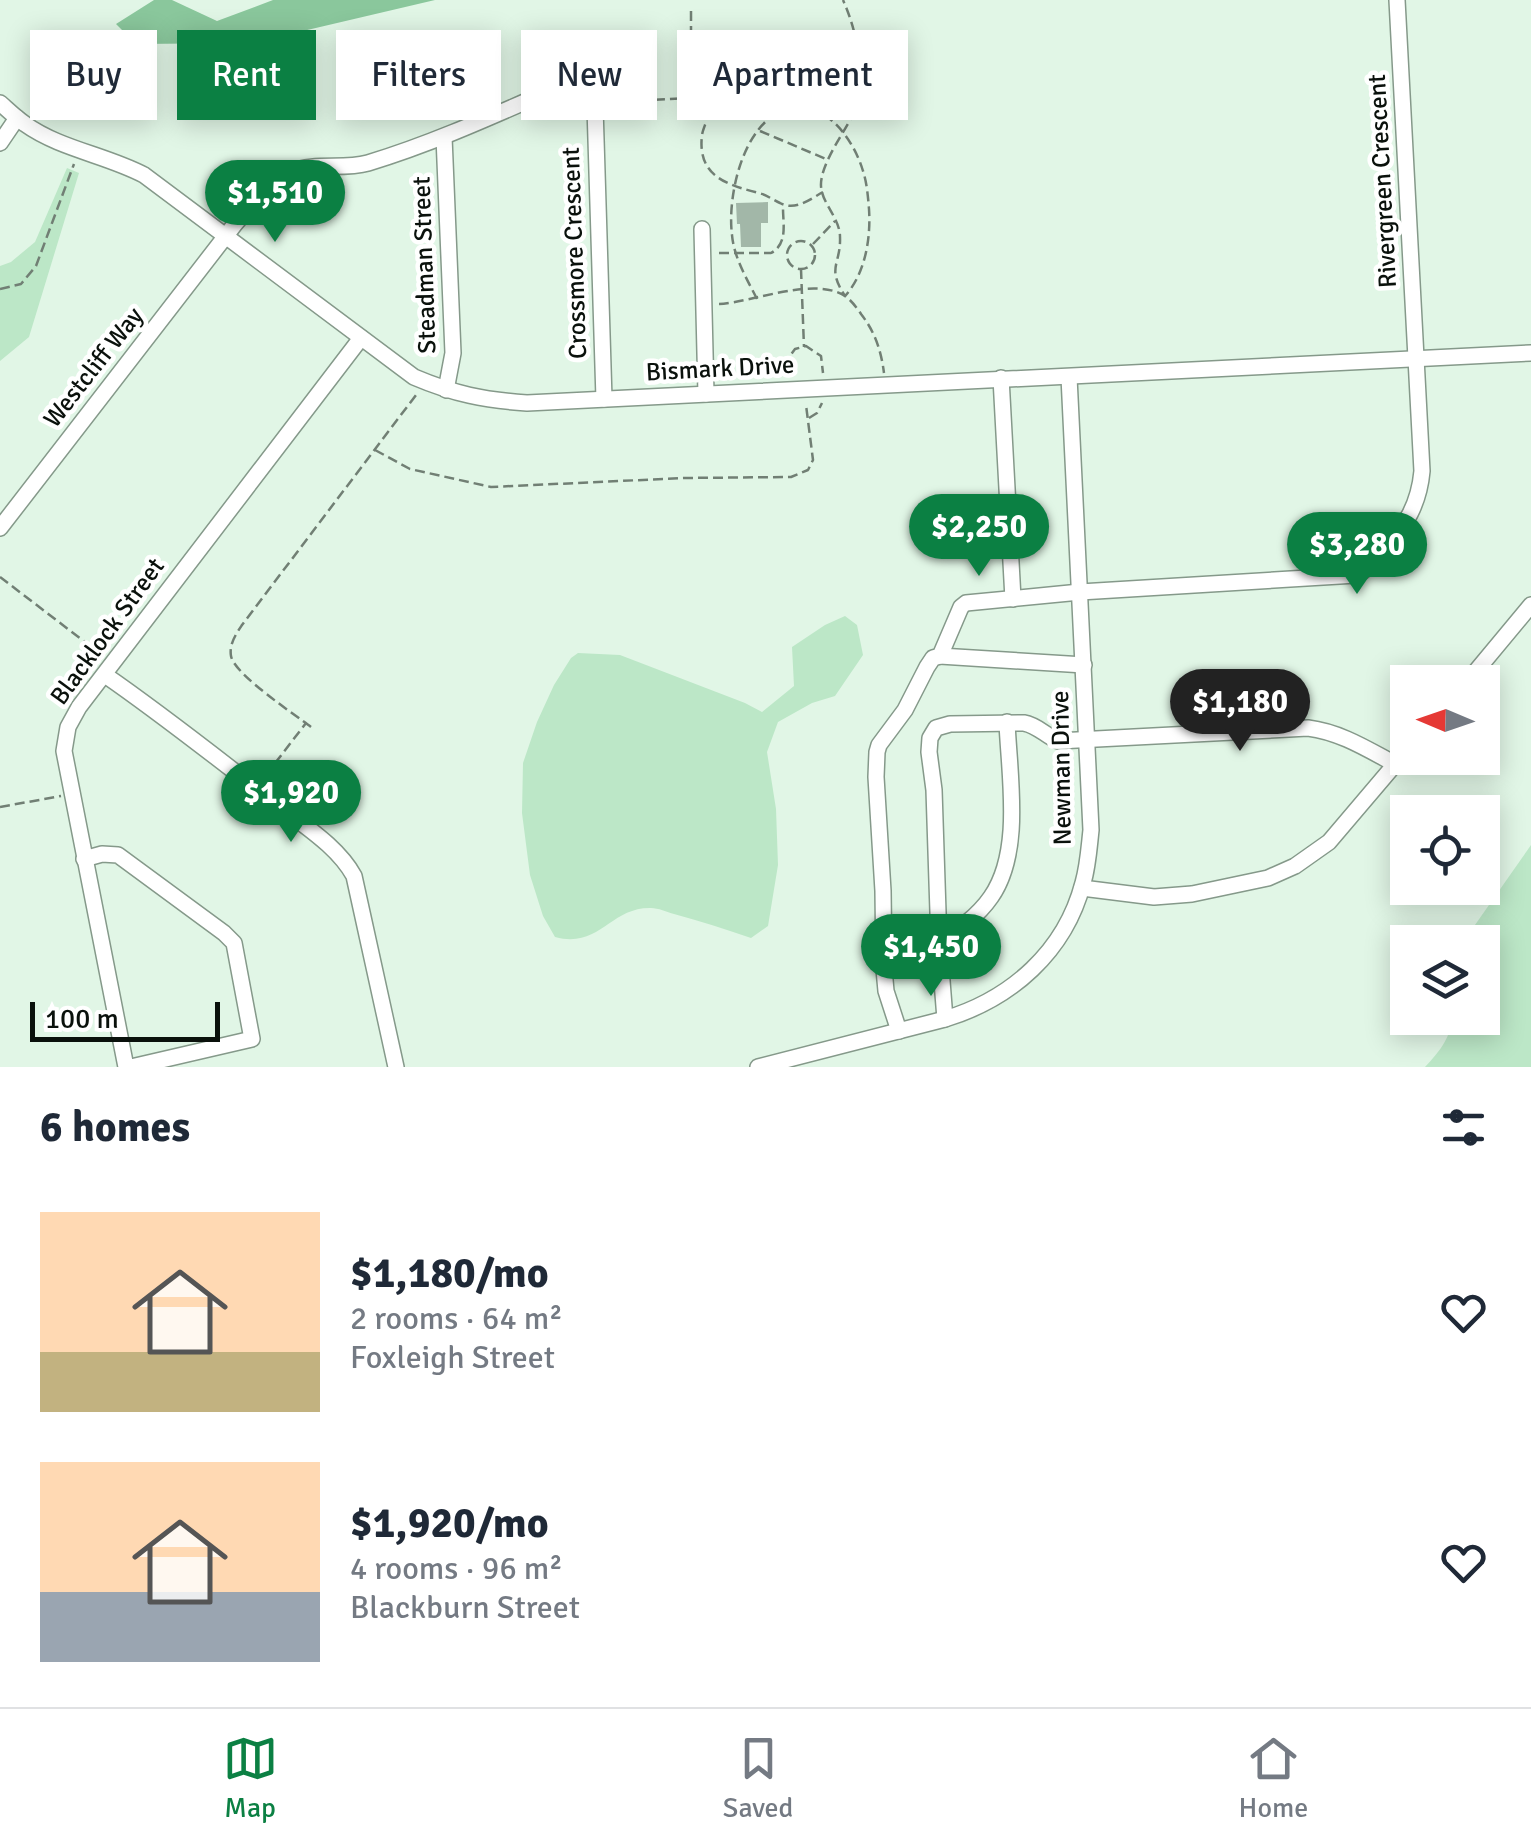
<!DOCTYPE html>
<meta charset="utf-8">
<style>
:root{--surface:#fff;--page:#f2f2f3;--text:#1f2937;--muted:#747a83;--line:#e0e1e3;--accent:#0b8043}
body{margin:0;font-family:Signika,sans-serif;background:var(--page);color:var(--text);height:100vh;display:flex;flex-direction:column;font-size:38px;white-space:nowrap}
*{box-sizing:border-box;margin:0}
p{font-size:32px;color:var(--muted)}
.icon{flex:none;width:55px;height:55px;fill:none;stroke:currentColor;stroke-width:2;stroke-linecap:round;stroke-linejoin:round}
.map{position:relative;height:1067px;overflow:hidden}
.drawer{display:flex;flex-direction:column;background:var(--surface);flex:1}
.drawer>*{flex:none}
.guide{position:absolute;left:30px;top:30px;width:1000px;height:90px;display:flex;gap:20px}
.needle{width:65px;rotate:272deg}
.buttons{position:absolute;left:1390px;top:665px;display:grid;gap:20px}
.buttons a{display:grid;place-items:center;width:110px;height:110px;border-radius:0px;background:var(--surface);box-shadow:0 5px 25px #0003;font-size:50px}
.scale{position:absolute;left:30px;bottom:25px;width:190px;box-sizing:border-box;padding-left:10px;border:5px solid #0a110c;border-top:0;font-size:28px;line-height:35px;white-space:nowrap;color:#0a110c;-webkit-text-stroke:8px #fff;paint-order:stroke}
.price{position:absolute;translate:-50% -85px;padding:0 22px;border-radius:35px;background:var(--accent);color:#fff;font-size:32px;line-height:65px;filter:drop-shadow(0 2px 5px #0008)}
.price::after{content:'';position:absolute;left:50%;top:60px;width:30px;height:22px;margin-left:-15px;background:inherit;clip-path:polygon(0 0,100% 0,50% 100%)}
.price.on{background:#222;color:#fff}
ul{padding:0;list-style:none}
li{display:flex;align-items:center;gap:30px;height:250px;padding:0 40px}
li span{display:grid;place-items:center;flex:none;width:280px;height:200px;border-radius:0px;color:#555}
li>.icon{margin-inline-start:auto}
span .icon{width:120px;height:120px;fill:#fffc;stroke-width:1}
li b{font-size:42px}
h2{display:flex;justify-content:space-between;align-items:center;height:120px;padding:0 40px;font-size:42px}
.chip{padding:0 35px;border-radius:0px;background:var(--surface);box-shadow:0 5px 25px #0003;font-size:35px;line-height:90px}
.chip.on{background:var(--accent);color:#fff}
.tab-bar{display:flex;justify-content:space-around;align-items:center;height:140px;border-top:2px solid var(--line);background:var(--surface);font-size:28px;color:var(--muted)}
.tab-bar a{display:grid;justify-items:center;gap:5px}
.tab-bar .on{color:var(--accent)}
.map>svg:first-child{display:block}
.green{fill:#bce7c7}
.forest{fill:#8ac79c}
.building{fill:#a2b7a8}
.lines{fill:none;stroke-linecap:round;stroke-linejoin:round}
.minor-casing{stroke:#85998a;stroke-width:18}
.path{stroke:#717f74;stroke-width:2.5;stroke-dasharray:10 5;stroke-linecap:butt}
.minor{stroke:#fff;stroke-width:15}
.labels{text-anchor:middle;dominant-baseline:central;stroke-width:9;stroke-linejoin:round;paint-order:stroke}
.street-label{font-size:25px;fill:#0a110c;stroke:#fff}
</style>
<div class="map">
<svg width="1531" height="1067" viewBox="0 0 1531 1067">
<rect width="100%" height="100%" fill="#e1f6e6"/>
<g class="green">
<path d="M67,168L79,173L29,337L0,361V266L11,262L35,242Z"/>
<path d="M845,616L857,625L863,655L835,696L812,703L778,722L767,752L776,809L778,865L768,926L751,938C725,929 700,921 674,914C667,912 658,908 651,908C610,907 600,949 555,937L543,916L530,875L522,813L523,763L537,722L554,685L571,658L578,653L620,655L745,703L762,712L794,686L792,647L825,625Z"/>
<path d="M1531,845V1067H1425C1438,1053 1452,1037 1451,1018H1482V942H1463Z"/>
</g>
<path class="forest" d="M154,0H172L217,21L273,0H435L252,43L136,44L116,24Z"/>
<path class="building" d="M768,202V223H761V247H741L740,224H737L736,203Z"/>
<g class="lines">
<g class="minor-casing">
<g id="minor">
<path d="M0,103C8,110 16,118 25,124C60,149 106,155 144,175L414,377C454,394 484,400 527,403L1531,353"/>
<path d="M444,137L453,353L446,390"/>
<path d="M0,143L17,118"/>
<path d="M702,229L706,394"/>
<path d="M1001,378L1013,599"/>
<path d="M0,528L235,224C251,206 269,182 291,172C315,162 343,170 368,163C434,143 497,114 561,86C579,85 587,90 595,107L604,399"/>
<path d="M940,656L1084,665"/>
<path d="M105,675C163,715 218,759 274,802C301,824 337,845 354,876L396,1067"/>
<path d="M1467,682L1531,605"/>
<path d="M84,859L102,854L118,855L224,933L234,943L252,1039L131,1067"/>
<path d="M1082,888L1154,897L1192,894L1268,878L1295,866L1329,842L1408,749"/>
<path d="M939,943C958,930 978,916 991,897C1023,851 1009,775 1007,722"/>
<path d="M945,1019L939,943L934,790L929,752L930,738L936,728L950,724L1024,723C1037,725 1046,736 1058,741L1308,728C1340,732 1367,749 1395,764"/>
<path d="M899,1031L886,991L884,969L883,891L876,777L877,752L879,745L905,710L927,667L933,658L940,656L961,607L966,603L1080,592L1356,575C1369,569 1376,559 1385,549C1406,525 1419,504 1422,471L1397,0"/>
<path d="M126,1067L64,751L68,727L79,707L361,338"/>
<path d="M758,1067L945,1019C1011,999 1065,952 1083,883C1088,866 1089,848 1091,830L1069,377"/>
</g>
</g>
<g class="path">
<path d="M691,11C691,19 691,27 691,34C689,48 683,58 687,72C691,87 707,98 708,113C708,120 703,128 702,135C697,177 728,185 759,193C767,195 773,200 780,203C795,211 809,200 823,192"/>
<path d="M610,102L691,98L724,88L741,90L757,98L771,115"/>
<path d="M760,131L826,159"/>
<circle cx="801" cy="255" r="14"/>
<path d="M813,244L835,221"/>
<path d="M719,253H771C788,244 783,224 783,208"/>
<path d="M801,269L804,347"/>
<path d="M0,289L21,284L36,266L74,164"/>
<path d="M757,299C747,279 734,258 732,235C727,196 743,122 787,109C825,98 854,140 863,171C867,183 868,197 869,209C871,239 865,274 845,296C826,267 841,265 840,237C840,218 822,204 821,186C820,167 840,138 849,122C868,85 859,36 843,0"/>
<path d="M719,304C754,302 814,276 845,296C851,300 857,308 861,314C875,332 881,350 884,373"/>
<path d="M787,367V360L795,349L806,346L821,356L823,373"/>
<path d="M809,418L817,413L822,403"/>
<path d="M375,450L410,469L491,487L684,478L791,477L808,470L813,460L806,405"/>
<path d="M0,577L102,655"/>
<path d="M311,727C294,714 234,674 231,656C229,644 236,634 242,625L416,395"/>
<path d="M266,775L306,723"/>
<path d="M0,807L61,796"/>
</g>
<use href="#minor" class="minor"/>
</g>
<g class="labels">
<g class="street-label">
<text transform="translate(1382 181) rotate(-93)">Rivergreen Crescent</text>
<text transform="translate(574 253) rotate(-92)">Crossmore Crescent</text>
<text transform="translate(424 265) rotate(-92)">Steadman Street</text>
<text transform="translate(93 367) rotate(-52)">Westcliff Way</text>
<text transform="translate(720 368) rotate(-3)">Bismark Drive</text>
<text transform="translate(107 631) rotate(-54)">Blacklock Street</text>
<text transform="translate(1061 768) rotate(-91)">Newman Drive</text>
</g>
</g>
</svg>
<div class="buttons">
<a><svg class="needle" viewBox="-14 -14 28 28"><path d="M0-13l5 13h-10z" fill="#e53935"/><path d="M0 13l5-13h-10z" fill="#747a83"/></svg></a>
<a><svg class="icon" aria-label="locate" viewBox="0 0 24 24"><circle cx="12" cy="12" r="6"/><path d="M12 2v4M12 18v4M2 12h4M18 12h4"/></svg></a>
<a><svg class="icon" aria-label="layers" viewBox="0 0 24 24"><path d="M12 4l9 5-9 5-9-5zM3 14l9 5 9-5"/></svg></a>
</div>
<div class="scale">100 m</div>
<b class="price" style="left:275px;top:245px">$1,510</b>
<b class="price" style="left:979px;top:579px">$2,250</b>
<b class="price" style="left:1357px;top:597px">$3,280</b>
<b class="price on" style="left:1240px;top:754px">$1,180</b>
<b class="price" style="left:291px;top:845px">$1,920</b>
<b class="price" style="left:931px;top:999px">$1,450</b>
<div class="guide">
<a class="chip">Buy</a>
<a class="chip on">Rent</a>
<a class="chip">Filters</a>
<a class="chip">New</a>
<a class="chip">Apartment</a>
</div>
</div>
<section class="drawer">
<h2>6 homes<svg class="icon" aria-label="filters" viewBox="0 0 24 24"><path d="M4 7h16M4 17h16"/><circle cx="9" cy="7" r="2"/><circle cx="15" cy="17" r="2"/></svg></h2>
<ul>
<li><span style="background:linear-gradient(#ffd9b3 70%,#c2b280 0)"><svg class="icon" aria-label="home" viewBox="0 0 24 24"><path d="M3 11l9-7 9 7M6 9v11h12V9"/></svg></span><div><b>$1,180/mo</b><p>2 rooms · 64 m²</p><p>Foxleigh Street</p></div><svg class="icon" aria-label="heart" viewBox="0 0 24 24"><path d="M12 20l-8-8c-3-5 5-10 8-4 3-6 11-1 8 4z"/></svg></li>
<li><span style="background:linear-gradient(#ffd9b3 65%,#9aa5b1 0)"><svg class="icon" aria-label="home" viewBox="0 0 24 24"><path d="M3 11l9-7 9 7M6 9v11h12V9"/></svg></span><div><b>$1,920/mo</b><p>4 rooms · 96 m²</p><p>Blackburn Street</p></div><svg class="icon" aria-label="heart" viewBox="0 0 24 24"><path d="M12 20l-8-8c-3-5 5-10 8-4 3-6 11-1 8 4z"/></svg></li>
</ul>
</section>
<nav class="tab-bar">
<a class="on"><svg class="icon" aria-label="map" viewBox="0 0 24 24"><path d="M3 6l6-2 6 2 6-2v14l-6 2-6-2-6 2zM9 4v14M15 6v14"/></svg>Map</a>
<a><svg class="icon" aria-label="saved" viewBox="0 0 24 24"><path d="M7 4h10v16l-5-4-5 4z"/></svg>Saved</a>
<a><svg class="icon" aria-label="home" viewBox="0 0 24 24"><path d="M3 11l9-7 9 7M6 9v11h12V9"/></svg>Home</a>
</nav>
